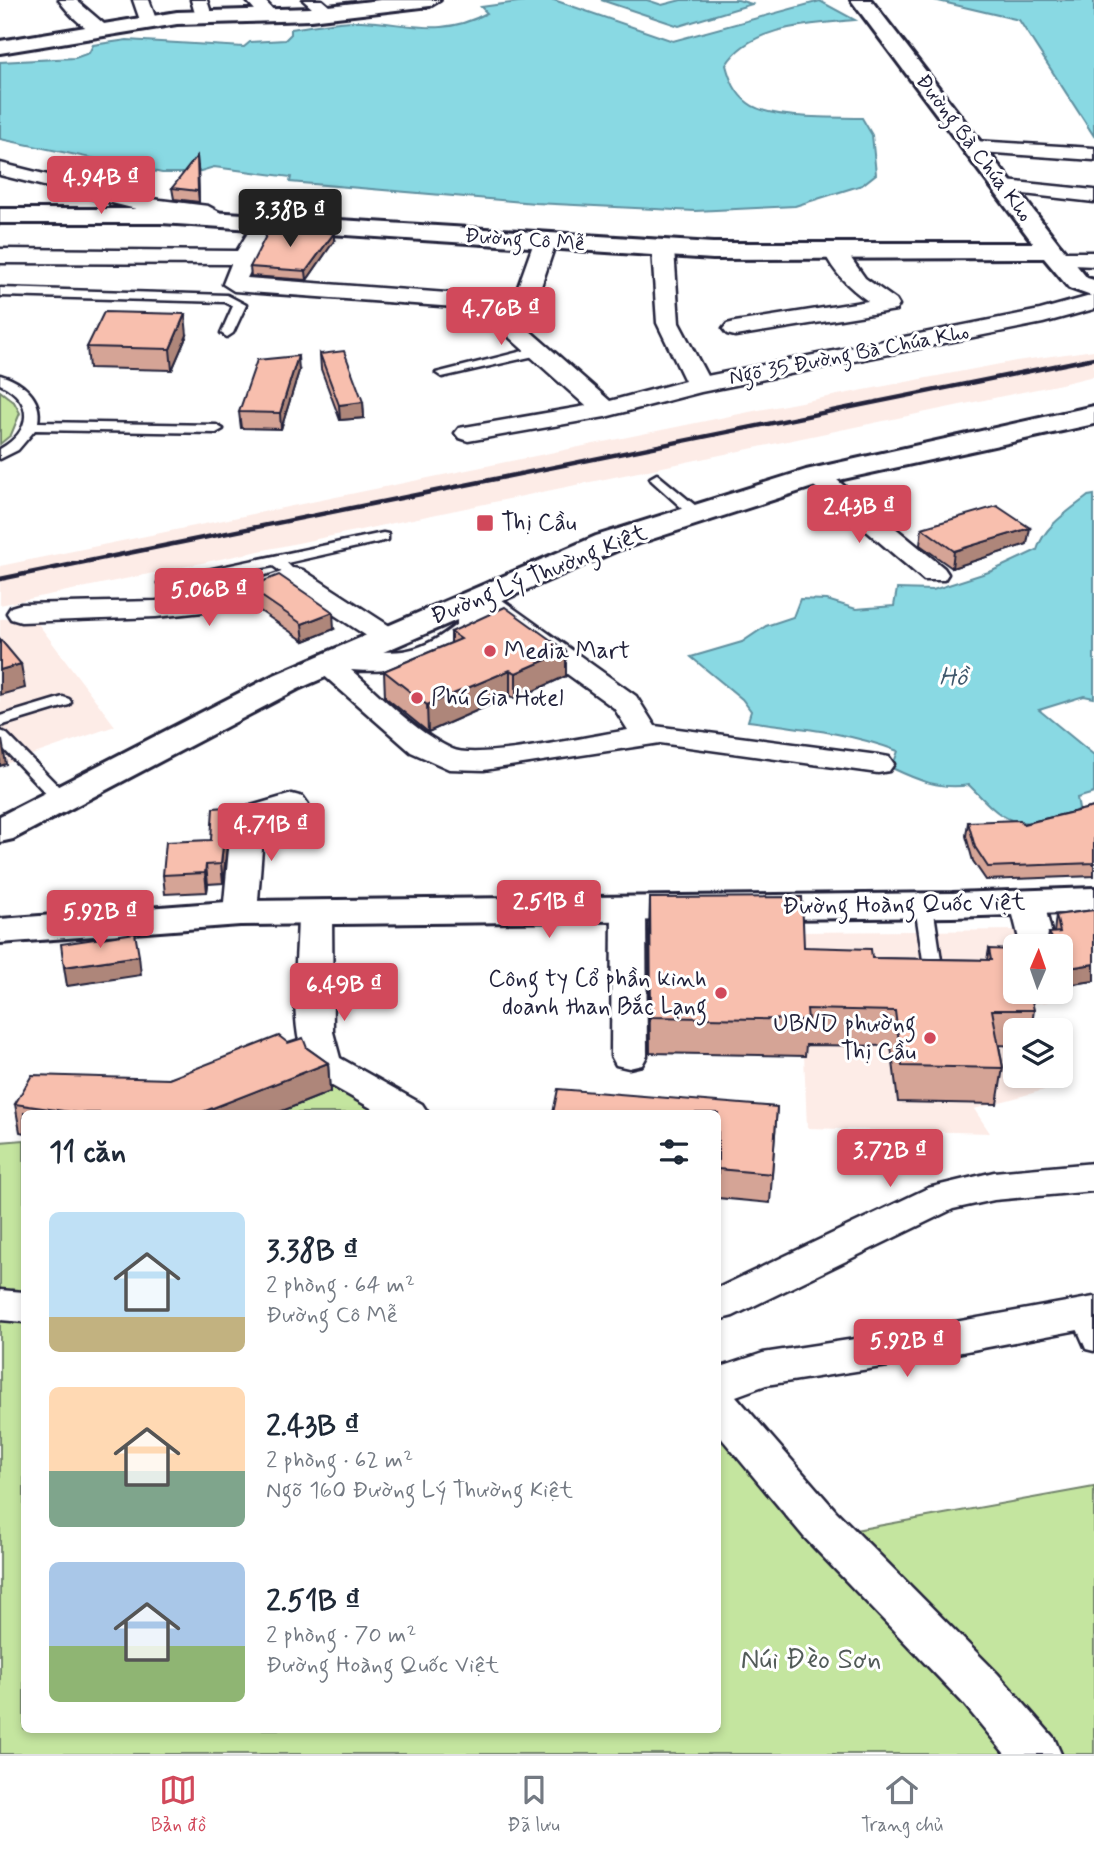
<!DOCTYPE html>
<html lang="vi">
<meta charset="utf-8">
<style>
:root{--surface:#fff;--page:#f6f6f7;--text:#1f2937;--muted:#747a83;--line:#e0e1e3;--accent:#d1495b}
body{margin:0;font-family:Mynerve,sans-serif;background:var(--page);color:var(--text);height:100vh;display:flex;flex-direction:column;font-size:26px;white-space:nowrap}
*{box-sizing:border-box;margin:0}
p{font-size:23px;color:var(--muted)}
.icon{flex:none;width:38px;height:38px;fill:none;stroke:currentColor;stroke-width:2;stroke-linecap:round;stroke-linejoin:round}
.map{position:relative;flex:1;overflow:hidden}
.side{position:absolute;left:21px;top:1110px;width:700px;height:623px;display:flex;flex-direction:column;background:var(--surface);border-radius:10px;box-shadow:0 4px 10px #0003}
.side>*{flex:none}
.needle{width:46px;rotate:2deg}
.controls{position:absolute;left:1003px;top:934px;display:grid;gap:14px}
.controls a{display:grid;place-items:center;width:70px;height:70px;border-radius:10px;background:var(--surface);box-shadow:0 4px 10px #0003;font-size:35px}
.price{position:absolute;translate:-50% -60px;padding:0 16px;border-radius:7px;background:var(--accent);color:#fff;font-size:23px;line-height:46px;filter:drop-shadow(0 2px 4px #0008)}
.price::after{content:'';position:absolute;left:50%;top:42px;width:21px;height:16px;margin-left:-10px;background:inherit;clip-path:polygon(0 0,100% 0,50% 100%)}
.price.selected{background:#222;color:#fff}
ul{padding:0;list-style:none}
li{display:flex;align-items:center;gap:21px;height:175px;padding:0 28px}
li span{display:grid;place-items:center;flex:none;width:196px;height:140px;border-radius:10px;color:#555}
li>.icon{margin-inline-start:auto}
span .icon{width:84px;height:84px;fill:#fffc;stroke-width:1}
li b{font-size:30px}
h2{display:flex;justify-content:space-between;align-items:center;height:84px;padding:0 28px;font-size:30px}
.tab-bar{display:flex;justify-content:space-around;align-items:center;height:98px;border-top:2px solid var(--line);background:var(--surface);font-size:19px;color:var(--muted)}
.tab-bar a{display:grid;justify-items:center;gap:4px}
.tab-bar .selected{color:var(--accent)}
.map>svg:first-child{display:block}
.built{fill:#fdece7}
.green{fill:#c4e59f;stroke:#73846d;stroke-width:2}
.water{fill:#89d9e3;stroke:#6090a0;stroke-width:2}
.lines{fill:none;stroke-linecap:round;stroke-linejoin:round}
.service-casing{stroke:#22223b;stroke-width:5}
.minor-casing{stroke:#22223b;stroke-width:5}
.tertiary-casing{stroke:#22223b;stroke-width:6}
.secondary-casing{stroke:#22223b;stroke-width:6}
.primary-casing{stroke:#22223b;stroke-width:6}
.service{fill:#fff;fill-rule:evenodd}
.minor{fill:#fff;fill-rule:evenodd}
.tertiary{fill:#fff;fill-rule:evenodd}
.secondary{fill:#fff;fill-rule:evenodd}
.primary{fill:#fff;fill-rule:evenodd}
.rail{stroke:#22223b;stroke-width:4.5}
.wall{fill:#d5a496;stroke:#22223b;stroke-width:2}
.shaded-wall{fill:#ae867a;stroke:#22223b;stroke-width:2}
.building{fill:#f8bfae;stroke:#22223b;stroke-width:2}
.poi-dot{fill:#d1495b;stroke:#fff;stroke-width:2.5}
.labels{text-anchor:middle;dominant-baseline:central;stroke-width:6;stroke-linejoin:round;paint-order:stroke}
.far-street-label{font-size:21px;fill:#22223b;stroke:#fff}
.poi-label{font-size:24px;fill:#22223b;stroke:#fff;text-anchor:start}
.street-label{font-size:24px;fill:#22223b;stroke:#fff}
.water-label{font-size:26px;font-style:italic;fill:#41596d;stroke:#fff}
.near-park-label{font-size:28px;fill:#535c59;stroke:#fff}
</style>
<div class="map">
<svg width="1094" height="1754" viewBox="0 0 1094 1754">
<rect width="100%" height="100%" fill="#fff"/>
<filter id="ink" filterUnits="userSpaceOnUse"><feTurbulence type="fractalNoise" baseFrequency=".0143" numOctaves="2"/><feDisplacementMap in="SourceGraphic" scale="14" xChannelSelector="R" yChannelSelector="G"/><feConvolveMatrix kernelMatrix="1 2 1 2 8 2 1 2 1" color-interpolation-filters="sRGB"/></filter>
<g filter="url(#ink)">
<g class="built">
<path d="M1094,350V376L1061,384L0,605V566L759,410L1016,361Z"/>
<path d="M33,617L115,726L0,766V619Z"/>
<path d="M1032,930L1036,947H1015V992H1046L1048,1002L1031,1004L1035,1031H1015V1076H1042L1044,1090L974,1109L990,1133L807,1128L799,932Z"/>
</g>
<g class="green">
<path d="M0,391L14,402L20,413L11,435L0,444Z"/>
<path d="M330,1068L404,1113H202Z"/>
<path d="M24,1140V1729H718V1413L1024,1754H0V1142Z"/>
<path d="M1094,1487V1754H1050L850,1531Z"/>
</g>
<g class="water">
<path d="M532,0H554L673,41L820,1L855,20C813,24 750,25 726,65C730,80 735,93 748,103C769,120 834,117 862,118L872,135L876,174L862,185L795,206L695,211L535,203L290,182L291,177L214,167L194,173H162L0,139V62L75,58L89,53L93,45L127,40L244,47L250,42L285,40L291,34V29C313,26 338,20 361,21C410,23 441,38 487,13L481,7Z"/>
<path d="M601,0H647L662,5L681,0H738L752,4L679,26Z"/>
<path d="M934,0H1094V136L1019,20Z"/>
<path d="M1094,495V698L1084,696L1039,710L1094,755V793L1077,798L1079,809C1071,818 1061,818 1049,820C1007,829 997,813 969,785C941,790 917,780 892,768L898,751C849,732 799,728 748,721L751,711L742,699L691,657L742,642L766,626L793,617L800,599L827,600L856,609L894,606L897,589L933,590L992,571L1037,550C1044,526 1069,511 1088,496Z"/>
</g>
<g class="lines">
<g class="service-casing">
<g id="service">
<path d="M0,288L227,295L246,305L233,333L227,337L221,333L233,306L225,302L0,296Z"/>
<path d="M539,347L545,351L543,354L442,377L436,373Z"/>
<path d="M0,375C21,381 43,398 38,422L216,425L223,429L216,433L35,430L18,450L0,459V449C32,431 35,401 0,384Z"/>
<path d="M657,474L702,511V517H692L652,481L650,478Z"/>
<path d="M383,533L388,534V540L287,563L300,576L293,580L273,566L165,587L158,583L165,579Z"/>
<path d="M63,697L69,699L71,702L69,705L0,726V716Z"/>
<path d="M0,731L6,733L67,795L69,799L67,803H55L0,745Z"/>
<path d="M924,901L933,906L944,980L935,986L926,980L915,906Z"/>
<path d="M1082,1307L1090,1309L1094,1318V1351L1086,1349L1071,1315L1074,1309Z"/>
</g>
</g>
<g class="minor-casing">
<g id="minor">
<path d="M59,0H76L110,29L107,33C89,37 68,13 59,0Z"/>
<path d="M133,0H149L157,22L154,26H142Z"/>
<path d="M191,0H207L212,16L209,20H197Z"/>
<path d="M246,0H264L278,15L275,19H263Z"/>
<path d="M303,0H322L337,13L334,17H322Z"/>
<path d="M974,141L1094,148V160L967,151L964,147Z"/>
<path d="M0,163L136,197L208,206L234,220L223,226L203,218L136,209L0,175Z"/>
<path d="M1005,181L1094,190V202L998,191L995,187Z"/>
<path d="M264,216L275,222L247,278L514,298L534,242L545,236L553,237L556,242L528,325L529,330L610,401L685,381L657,323L652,249L663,243L674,249L679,323L707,376L1040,310L1094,295V309L1043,323L701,392L605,417L468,441L459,438L455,433L459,428L586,406L510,338L504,325L510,311L234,291L223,284L231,264L0,263V249L237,251L257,218Z"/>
<path d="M835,246L843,247L865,278L896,300L899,305L896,310L735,336L727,334L723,329L727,324L735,322L868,301C849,288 834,273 824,252Z"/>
<path d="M1059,252H1094V266L1051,264L1048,259L1051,254Z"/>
<path d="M817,468L826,471L944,568L948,574L944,580H924L808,481L804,476L808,471Z"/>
<path d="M293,568L303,570L399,632L403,638L399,644L389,647L379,644L290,586L222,610L156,617L21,622L11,619L7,613L11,607L21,604L156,601L218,594Z"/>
<path d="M481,590L491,592L636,696L655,726L878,755L889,757L894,764L889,771L878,773L660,743L484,770L449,769L411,752L312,665C328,643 381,656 408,650C426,647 442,636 457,624C458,603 459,595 481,590ZM486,615L614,708L628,730C594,735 478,761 452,749C415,732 382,696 351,670C388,674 484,664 486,615Z"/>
<path d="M292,794L303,797L308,804L303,811L264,823L257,913L252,920L240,923L228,920L223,913L232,817L237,810Z"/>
<path d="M1027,893L1039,896L1044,903L1055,947H1021L1010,903L1015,896Z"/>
<path d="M629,899L641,902L646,909L647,1056L642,1065L629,1068L616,1065L611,1056L612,909L617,902Z"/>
<path d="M315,902L327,905L332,912L333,1032L340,1058L422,1104L428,1113H380L311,1074C286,1034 298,958 298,912L303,905Z"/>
<path d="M1094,1163V1191L994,1200L953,1209L733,1316L718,1320V1288L928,1188L994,1172Z"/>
<path d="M0,1290L24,1292V1322L0,1320Z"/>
<path d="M1094,1297V1327L888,1366L766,1385L736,1396L836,1511L997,1673L1054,1738L1061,1754H1005L963,1703L804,1537L718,1434V1368L763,1353L888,1334Z"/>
</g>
</g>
<g class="tertiary-casing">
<g id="tertiary">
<path d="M380,0H440L430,6L311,20L177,24L0,53V41L177,12L311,8Z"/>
<path d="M851,0H871L1060,245L1087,278L1094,280V297L1069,288L1044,258L713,259L161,223H0V209H161L713,243H1033Z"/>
</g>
</g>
<g class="secondary-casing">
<path id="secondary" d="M1094,888V912L952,917L240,925L0,943V919L240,901L952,893Z"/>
</g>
<g class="primary-casing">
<path id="primary" d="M1094,406V424L825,483L618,550L298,689L13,839L0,842V816L274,675L596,536L806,470Z"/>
</g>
<use href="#service" class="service"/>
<use href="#minor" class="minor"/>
<use href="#tertiary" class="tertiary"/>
<use href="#secondary" class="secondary"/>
<use href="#primary" class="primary"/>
<path class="rail" d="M0,579L1094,358"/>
</g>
<g class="wall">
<path d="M198,167L199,202L174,199L172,188Z"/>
<path d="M334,241L307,280L251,276L250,267Z"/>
<path d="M187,335L172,370L89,368L87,347Z"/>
<path d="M320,354L363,402L364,418L340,420L321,369Z"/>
<path d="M299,371L281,429L241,428L239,412Z"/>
<path d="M922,528L1027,544L952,568L920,545Z"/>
<path d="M248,587L334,629L304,641L250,604Z"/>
<path d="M451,632L566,651V676L516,699L510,696L428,732L385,697L384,671L451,643Z"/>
<path d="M1094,807V876L986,880L973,861L966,836L968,822L1023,824Z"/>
<path d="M229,825L223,883L208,884L207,892L165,894L163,875L211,840Z"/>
<path d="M650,898L804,947L872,958L987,960L989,949L1034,1010L1031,1031H1015V1046L999,1045L1003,1068L997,1104L898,1102L891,1046L806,1045L805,1056L650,1053L649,932Z"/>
<path d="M1094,910V981L1066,985L1060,975V947H1047L1049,933H1054L1056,915Z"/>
<path d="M288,1043L307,1048L328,1063L330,1092L277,1113H24V1133L20,1132L15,1104L169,1079Z"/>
<path d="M777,1107L770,1203L718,1198V1113Z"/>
</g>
<g class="shaded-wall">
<path d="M197,156L198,167L199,202L198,191Z"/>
<path d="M334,233V241L307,280L306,271Z"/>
<path d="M185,314L187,335L172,370L170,349Z"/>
<path d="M298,356L299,371L281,429L280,413Z"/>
<path d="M363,402L364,418L340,420L339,405Z"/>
<path d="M1030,528L1027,544L952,568L954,551Z"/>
<path d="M333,612L334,629L304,641L302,624Z"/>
<path d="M566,651V676L516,699V673Z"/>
<path d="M21,664L25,688L0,695V670Z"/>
<path d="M510,670V696L428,732L427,705Z"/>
<path d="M2,740L6,764L0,766V741Z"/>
<path d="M227,807L229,825L223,883L221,864Z"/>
<path d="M206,865L208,884L207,892L205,873Z"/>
<path d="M139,956L141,975L67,986L64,967Z"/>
<path d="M1094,964V981L1066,985L1069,968Z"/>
<path d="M328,1063L330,1092L277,1113H200Z"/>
</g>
<g class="building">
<path d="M197,156L198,191L172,188Z"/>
<path d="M271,226L334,233L306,271L250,267Z"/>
<path d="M104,312L185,314L170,349L87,347Z"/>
<path d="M344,351L363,402L339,405L320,354Z"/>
<path d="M298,356L280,413L239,412L257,360Z"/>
<path d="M997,506L1030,528L954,551L922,528Z"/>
<path d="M279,575L333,612L302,624L248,587Z"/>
<path d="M505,607L566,651L516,673L510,670L427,705L384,671L461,639L451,632Z"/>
<path d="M0,639L21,664L0,670Z"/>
<path d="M227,807L221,864L206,865L205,873L163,875L166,842L211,840L213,808Z"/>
<path d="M1094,807V863L988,867L975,847L968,822L1020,820L1023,824Z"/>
<path d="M802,897L804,947L871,949L872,958L991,960L989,949L1015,950V992H1030L1034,1010H992L1003,1068L902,1066L895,1011L807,1009L808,1020L651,1017L650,898Z"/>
<path d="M1094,910V964L1069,968L1060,953V947H1057L1049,933L1060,932L1056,915Z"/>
<path d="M135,933L139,956L64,967L61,944Z"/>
<path d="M279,1036L288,1043L303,1038L307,1048L328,1063L200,1113H77L15,1104L32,1075L169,1079Z"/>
<path d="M558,1089L777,1107L772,1174L718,1169V1113H553Z"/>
</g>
</g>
<g class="poi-dot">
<rect x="476" y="514" width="18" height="18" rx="3.5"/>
<circle cx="490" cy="651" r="7"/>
<circle cx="417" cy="698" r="7"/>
<circle cx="721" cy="993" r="7"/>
<circle cx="930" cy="1038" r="7"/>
</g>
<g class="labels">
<g class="far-street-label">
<text transform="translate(974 148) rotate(53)">Đường Bà Chúa Kho</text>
<text transform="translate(525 240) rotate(4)">Đường Cô Mễ</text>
<text transform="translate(849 355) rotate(-11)">Ngõ 35 Đường Bà Chúa Kho</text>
</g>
<g class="poi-label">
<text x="501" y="523">Thị Cầu</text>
<text x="504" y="651">Media Mart</text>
<text x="431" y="698">Phú Gia Hotel</text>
<text x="707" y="979" text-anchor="end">Công ty Cổ phần kinh<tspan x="707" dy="28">doanh than Bắc Lạng</tspan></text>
<text x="916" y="1024" text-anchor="end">UBND phường<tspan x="916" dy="28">Thị Cầu</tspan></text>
</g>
<g class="street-label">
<text transform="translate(539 575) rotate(-22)">Đường Lý Thường Kiệt</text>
<text transform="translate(904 905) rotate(-1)">Đường Hoàng Quốc Việt</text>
</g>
<g class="water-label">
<text x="953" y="678">Hồ</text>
</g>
<g class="near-park-label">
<text x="811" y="1660">Núi Đèo Sơn</text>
</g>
</g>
</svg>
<div class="controls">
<a><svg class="needle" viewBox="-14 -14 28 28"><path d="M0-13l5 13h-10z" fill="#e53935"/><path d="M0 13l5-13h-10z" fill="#747a83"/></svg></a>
<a><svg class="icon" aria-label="layers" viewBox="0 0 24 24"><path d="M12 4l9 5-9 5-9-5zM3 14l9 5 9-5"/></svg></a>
</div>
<b class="price" style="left:101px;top:216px">4.94B ₫</b>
<b class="price selected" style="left:290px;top:249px">3.38B ₫</b>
<b class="price" style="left:501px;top:347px">4.76B ₫</b>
<b class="price" style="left:859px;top:545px">2.43B ₫</b>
<b class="price" style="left:209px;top:628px">5.06B ₫</b>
<b class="price" style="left:271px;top:863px">4.71B ₫</b>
<b class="price" style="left:549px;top:940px">2.51B ₫</b>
<b class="price" style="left:100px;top:950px">5.92B ₫</b>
<b class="price" style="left:344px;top:1023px">6.49B ₫</b>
<b class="price" style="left:890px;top:1189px">3.72B ₫</b>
<b class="price" style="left:907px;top:1379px">5.92B ₫</b>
<section class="side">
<h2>11 căn<svg class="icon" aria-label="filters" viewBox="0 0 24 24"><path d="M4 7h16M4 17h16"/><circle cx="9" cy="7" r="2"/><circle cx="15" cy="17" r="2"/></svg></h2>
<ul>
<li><span style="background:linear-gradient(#bfe0f5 75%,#c2b280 0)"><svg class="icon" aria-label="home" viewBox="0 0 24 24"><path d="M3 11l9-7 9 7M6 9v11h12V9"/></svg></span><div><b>3.38B ₫</b><p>2 phòng · 64 m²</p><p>Đường Cô Mễ</p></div></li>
<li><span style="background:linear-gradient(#ffd9b3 60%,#7fa58c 0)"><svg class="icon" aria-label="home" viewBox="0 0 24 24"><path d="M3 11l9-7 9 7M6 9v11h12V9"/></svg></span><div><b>2.43B ₫</b><p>2 phòng · 62 m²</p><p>Ngõ 160 Đường Lý Thường Kiệt</p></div></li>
<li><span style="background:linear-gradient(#a9c7e8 60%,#8fb573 0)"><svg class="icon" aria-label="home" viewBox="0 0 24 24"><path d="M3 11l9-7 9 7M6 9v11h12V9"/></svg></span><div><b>2.51B ₫</b><p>2 phòng · 70 m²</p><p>Đường Hoàng Quốc Việt</p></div></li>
</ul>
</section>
</div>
<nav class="tab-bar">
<a class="selected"><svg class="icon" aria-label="map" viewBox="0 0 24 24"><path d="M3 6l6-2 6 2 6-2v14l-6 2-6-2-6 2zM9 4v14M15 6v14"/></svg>Bản đồ</a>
<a><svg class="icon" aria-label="saved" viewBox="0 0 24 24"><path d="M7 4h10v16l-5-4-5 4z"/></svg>Đã lưu</a>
<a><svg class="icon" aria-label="home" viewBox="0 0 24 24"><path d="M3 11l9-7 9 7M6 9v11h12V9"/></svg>Trang chủ</a>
</nav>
